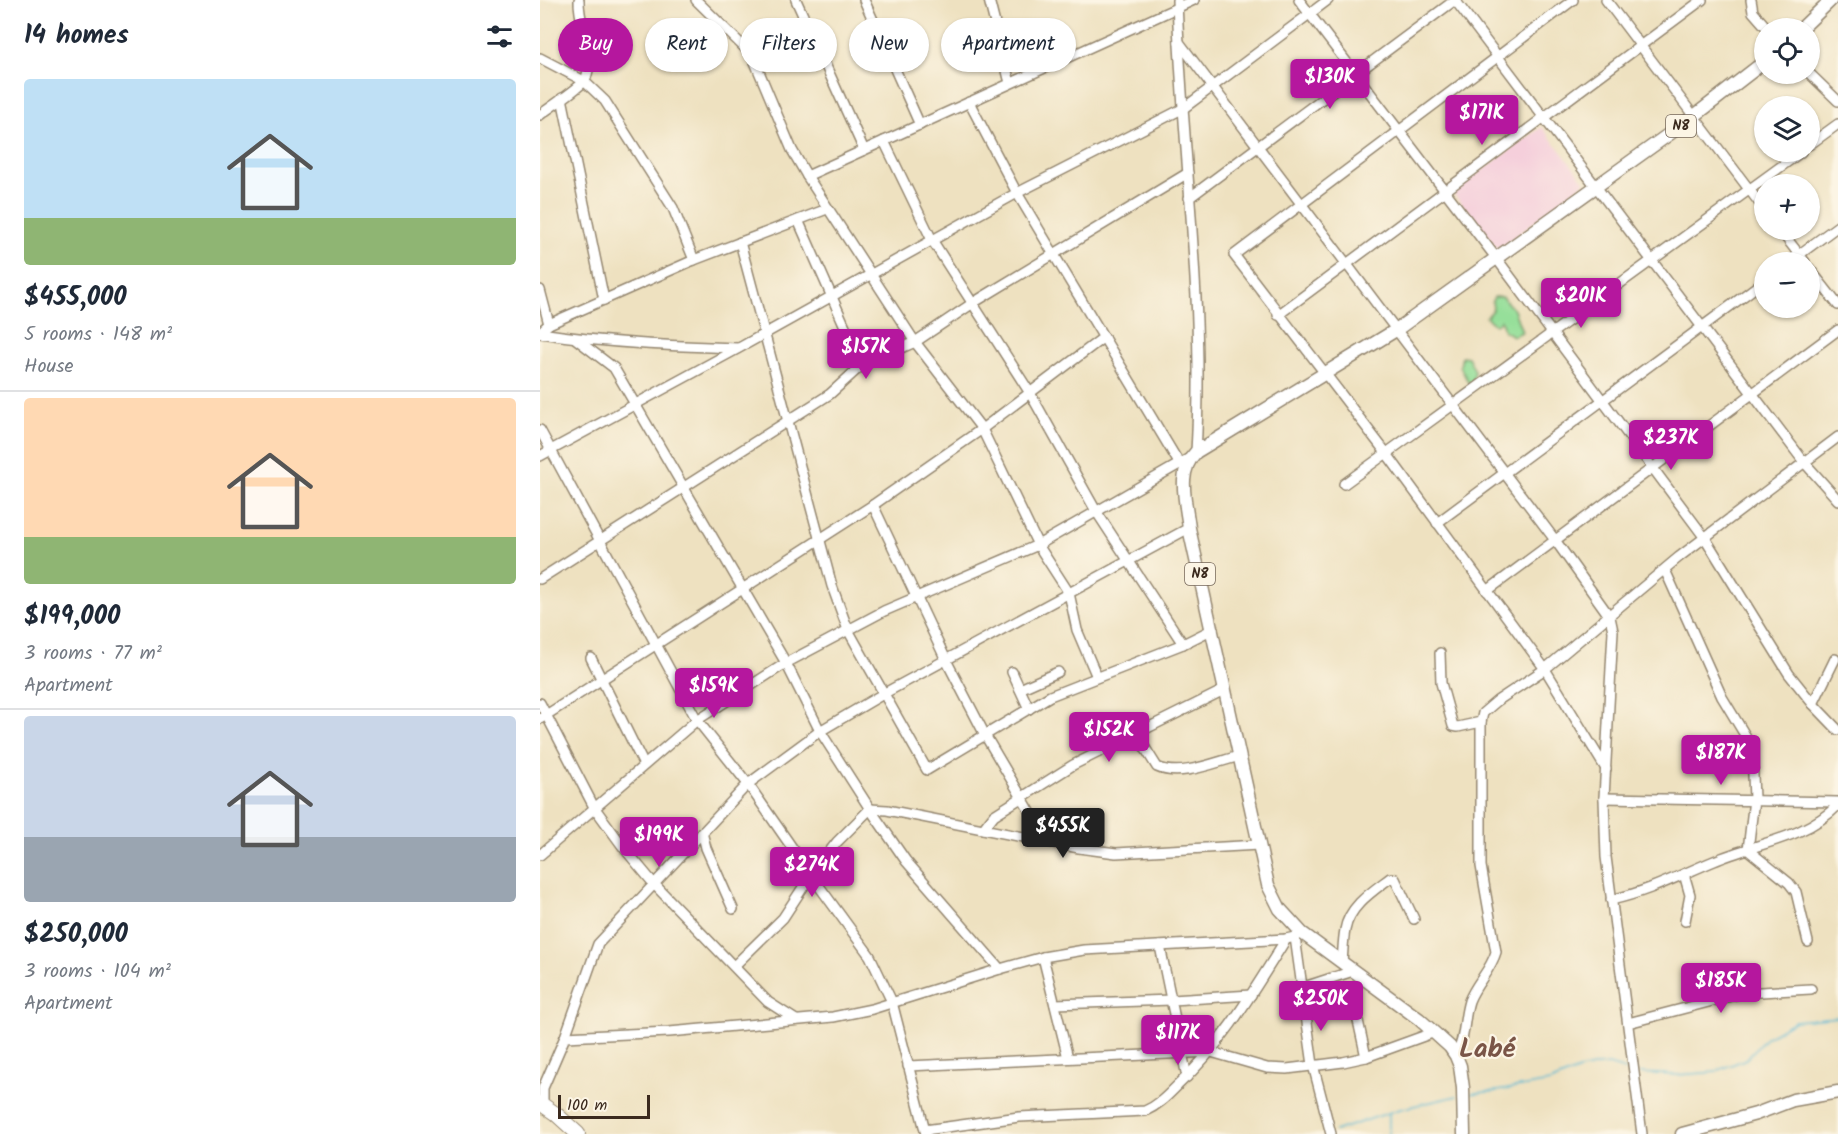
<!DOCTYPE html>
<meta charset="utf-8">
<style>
:root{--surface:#fff;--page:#f6f6f7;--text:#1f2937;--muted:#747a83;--line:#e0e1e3;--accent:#b5179e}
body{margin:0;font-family:Kalam,sans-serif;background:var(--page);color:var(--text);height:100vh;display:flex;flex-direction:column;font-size:22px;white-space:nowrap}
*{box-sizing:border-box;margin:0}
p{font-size:20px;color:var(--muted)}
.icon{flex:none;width:33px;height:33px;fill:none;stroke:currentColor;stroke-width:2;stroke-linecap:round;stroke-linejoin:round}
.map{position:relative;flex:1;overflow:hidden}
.details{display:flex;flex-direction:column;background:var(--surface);width:540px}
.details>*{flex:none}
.guide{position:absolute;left:18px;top:18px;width:570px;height:54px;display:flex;gap:12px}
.controls{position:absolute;left:1214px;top:18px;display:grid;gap:12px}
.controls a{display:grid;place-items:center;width:66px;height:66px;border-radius:50%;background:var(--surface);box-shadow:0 2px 4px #0004;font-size:30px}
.scale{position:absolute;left:18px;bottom:15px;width:92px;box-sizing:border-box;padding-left:6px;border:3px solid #3b2a1e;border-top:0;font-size:16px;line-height:21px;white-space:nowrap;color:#3b2a1e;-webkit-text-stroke:4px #fcf5e5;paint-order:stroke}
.price{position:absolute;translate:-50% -51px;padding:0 14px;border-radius:6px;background:var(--accent);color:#fff;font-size:20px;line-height:39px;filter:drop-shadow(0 2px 3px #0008)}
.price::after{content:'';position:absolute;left:50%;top:36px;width:18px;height:14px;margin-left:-9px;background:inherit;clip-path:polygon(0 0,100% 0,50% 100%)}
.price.active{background:#222;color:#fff}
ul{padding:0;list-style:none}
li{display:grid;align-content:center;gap:12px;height:318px;padding:0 24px}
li+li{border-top:2px solid var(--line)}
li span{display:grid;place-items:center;height:186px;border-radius:6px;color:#555}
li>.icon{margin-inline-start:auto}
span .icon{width:108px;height:108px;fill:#fffc;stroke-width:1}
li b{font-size:26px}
h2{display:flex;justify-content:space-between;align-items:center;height:72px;padding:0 24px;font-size:26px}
.chip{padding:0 21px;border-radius:27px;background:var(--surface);box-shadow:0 2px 4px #0004;font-size:21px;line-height:54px}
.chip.active{background:var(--accent);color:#fff}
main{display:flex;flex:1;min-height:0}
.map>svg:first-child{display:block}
.built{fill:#f5cfdb}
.green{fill:#96df9a;stroke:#68845c;stroke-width:1.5}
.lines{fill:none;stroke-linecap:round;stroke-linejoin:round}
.stream{stroke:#55b7d3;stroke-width:1.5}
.minor-casing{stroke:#94866f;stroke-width:12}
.major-casing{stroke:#94866f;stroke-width:15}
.highway-casing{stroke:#94866f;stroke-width:16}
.minor{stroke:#fff;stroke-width:9}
.major{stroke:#fff;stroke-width:12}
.highway{stroke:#fff;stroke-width:14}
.labels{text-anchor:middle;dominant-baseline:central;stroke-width:4.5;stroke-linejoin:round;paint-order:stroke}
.shield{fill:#fcf5e5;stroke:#75675a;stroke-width:1.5}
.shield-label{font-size:14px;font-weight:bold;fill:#3b2a1e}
.town-label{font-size:27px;font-weight:bold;fill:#7a5547;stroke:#fcf5e5}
</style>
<main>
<section class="details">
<h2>14 homes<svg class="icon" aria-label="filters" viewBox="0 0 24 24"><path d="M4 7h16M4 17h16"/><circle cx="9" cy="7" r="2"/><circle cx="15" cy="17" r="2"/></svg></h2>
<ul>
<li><span style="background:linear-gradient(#bfe0f5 75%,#8fb573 0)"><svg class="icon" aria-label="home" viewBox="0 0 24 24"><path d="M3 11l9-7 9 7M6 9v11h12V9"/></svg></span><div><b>$455,000</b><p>5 rooms · 148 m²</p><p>House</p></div></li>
<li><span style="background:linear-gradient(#ffd9b3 75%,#8fb573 0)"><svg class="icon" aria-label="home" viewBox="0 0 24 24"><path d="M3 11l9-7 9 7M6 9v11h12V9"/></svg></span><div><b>$199,000</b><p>3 rooms · 77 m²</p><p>Apartment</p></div></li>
<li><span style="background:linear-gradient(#c9d6e8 65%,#9aa5b1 0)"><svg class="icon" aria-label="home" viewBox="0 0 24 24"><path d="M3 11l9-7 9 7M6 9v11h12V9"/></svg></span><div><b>$250,000</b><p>3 rooms · 104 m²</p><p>Apartment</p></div></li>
</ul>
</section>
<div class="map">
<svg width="1298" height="1134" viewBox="0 0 1298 1134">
<rect width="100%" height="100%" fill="#fcf5e5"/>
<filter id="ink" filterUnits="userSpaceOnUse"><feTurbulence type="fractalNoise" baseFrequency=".0167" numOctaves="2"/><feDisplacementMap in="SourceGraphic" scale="12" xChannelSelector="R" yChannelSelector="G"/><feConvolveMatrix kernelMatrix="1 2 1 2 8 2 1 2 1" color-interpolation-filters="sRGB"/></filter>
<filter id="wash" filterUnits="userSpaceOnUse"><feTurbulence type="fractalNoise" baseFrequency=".008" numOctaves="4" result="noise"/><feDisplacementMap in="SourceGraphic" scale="24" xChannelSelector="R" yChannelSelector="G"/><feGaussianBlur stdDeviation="1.35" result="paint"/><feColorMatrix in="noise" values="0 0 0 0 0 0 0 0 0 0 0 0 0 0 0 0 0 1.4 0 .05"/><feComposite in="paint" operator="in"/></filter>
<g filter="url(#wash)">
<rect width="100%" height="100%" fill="#eee1c0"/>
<path class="built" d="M1002,127L1045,182L958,250L912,192Z"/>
<g class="green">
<path d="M954,297H962L974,310L982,332L973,336L964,331L961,320L955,325L946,317L953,309L952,301Z"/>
<path d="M922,356L928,357L935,371L931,388L920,366Z"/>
</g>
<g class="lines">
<g class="stream">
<path d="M1179,1070L1206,1059L1227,1037L1255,1021L1298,1017"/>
<path d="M1099,1073L1137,1075L1177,1072"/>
<path d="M927,1094L957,1091L1010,1082L1039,1070L1057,1066L1069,1065L1091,1072"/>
<path d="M795,1131L860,1109L917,1096"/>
<path d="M849,1134V1114"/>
</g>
</g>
</g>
<g filter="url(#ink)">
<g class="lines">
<g class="minor-casing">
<g id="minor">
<path d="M156,0L212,55L252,150L267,176L375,342L442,429L498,545L529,593L537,630L557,677"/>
<path d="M256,0L324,150"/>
<path d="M324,0L380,125"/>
<path d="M449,0L470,83"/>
<path d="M637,0C642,151 665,301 656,452"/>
<path d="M759,0L957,259L1165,538L1249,674L1273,704L1298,730"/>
<path d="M915,0L1264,462L1298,500"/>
<path d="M1033,0L694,255L847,454L1005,669L1066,769"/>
<path d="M1066,0L1224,209"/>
<path d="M1211,0L1213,12L1227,28"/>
<path d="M639,42L1015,540L1070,617L1073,631L1064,798L1066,857L1102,1134"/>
<path d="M0,58L44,81L65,101L133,208L154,260"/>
<path d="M1269,73L1298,101"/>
<path d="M22,98L64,300"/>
<path d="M429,102L477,193L639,463"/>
<path d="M0,115C9,108 41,87 45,80C56,58 38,24 39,0"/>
<path d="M344,141L392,240L490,393L556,511L643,644"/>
<path d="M1269,145L1298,124"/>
<path d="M267,176L654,0"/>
<path d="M649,198L915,0"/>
<path d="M258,220L322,365"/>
<path d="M1240,230L1265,262"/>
<path d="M200,242L292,586L308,630L387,770L510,696L643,644L673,629"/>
<path d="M1249,262L1298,226"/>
<path d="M1269,268L1298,305"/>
<path d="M0,290L9,324"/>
<path d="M738,315L1162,0"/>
<path d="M0,332L9,324L154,260L287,209"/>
<path d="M0,333C66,343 131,346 198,348"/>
<path d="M36,339L74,368L246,663L280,731L330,809L366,861L460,969"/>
<path d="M0,430L157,720L208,784L271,875L330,956L352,1002L386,1134"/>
<path d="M0,456L199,348L477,193L644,108L788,0"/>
<path d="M804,484L1261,152"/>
<path d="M333,505L406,660L445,735L508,842"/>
<path d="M897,523L1224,281"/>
<path d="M1125,570L1182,697L1208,740L1212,751L1214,799L1208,850L1249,883L1256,892L1268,942"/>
<path d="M0,579L290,394L322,365L375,342L433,303L648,173"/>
<path d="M947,591L1298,330"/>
<path d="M900,653L901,683L913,726L918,727L941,722"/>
<path d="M51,658L104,765"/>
<path d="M472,672L489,709"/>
<path d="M480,689L518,672"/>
<path d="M0,703L54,807L84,848L114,884L228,1002L256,1020"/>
<path d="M1273,704L1295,659"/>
<path d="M0,719L333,505L442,429L564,337"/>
<path d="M597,735L617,767C641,778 675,762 700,756"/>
<path d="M1064,798L1298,802"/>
<path d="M443,829L454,815L533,765L686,689"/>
<path d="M162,832L166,848L193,909"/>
<path d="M0,855L157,720L246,663L344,611L498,545L648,459"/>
<path d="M1144,874L1150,895L1145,921"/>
<path d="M1071,900C1108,892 1140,875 1174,861C1216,843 1265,839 1298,805"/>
<path d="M755,937L773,1065L791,1134"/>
<path d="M620,946L647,1077"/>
<path d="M503,957L528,1058"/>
<path d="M802,962C803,952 803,940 805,930C809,906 833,891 850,878L855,879L874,919"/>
<path d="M194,966L243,918L271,875L297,842L330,809L347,810L539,848L576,853L719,845"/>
<path d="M761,988L813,971"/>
<path d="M515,1004L632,1000L711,995"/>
<path d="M815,1007L826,1057"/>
<path d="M1088,1023L1203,993L1271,989"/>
<path d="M25,1037L58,944L208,784L280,731L343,694L649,528"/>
<path d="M916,1056C926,1036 923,1021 929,1001C936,983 951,970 956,952L941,866V722L943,713L957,701L1005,669L1139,557L1298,437"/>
<path d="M368,1066L671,1052L727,1068L747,1069L803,1062L826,1057L895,1032"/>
<path d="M3,1105V1088L25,1037L129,1032L293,1017L332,1009L460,969L503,957L544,950L746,939L755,937L762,933"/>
<path d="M385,1130L479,1117L605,1111C619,1105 628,1095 638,1085C683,1044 714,990 746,939"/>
</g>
</g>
<g class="major-casing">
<g id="major">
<path d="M1262,28L1291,0"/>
<path d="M924,1134L923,1088L920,1066L916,1056L910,1047L879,1019L762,933L740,909L728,885L649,528C646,502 636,472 656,452L856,330L1153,117L1224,62"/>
<path d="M1142,1134L1216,1114L1253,1100L1298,1092"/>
</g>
</g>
<g class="highway-casing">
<path id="highway" d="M0,1103L16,1114L38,1134"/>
</g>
<use href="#minor" class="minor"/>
<use href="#major" class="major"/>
<use href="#highway" class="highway"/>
</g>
</g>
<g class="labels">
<g class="shield">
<rect x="1126" y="115" width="30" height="22" rx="4.5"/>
<rect x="645" y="563" width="30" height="22" rx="4.5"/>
</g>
<g class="shield-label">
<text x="1141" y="126">N8</text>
<text x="660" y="574">N8</text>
</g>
<g class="town-label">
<text x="947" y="1049">Labé</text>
</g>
</g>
</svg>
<div class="controls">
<a><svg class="icon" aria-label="locate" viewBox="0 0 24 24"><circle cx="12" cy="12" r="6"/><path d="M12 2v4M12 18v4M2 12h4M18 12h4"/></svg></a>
<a><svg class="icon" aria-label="layers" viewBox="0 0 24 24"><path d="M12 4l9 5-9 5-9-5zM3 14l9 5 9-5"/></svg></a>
<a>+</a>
<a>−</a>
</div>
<div class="scale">100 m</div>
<b class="price" style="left:790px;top:110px">$130K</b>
<b class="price" style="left:942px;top:146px">$171K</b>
<b class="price" style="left:1041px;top:329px">$201K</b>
<b class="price" style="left:326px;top:380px">$157K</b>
<b class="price" style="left:1131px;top:471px">$237K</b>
<b class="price" style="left:174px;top:719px">$159K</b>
<b class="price" style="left:569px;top:763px">$152K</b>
<b class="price" style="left:1181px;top:786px">$187K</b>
<b class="price active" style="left:523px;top:859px">$455K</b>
<b class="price" style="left:119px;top:868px">$199K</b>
<b class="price" style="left:272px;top:898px">$274K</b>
<b class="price" style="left:1181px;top:1014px">$185K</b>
<b class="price" style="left:781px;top:1032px">$250K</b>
<b class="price" style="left:638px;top:1066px">$117K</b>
<div class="guide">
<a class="chip active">Buy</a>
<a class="chip">Rent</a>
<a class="chip">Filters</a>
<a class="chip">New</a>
<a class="chip">Apartment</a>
</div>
</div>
</main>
